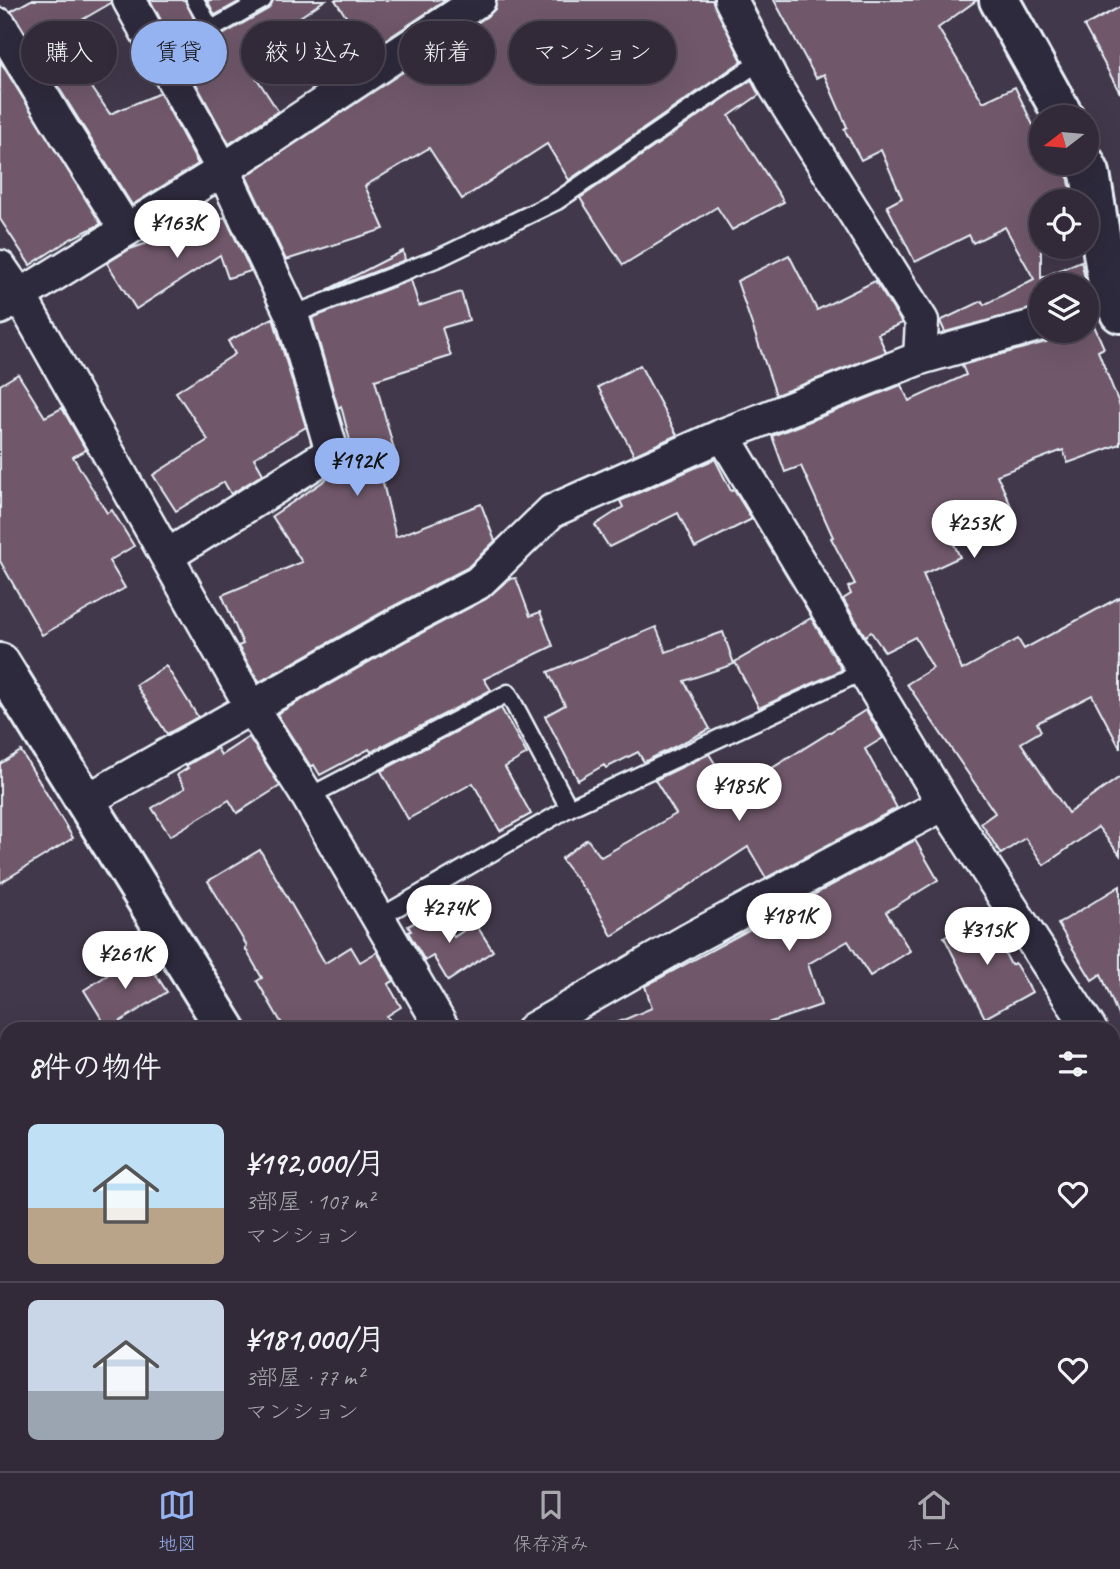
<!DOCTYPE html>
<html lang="ja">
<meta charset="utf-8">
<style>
:root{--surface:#322a38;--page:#3d3643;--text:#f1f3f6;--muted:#a8a7ae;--line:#4d4653;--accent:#95b2f1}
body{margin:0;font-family:Caveat,"Klee One",sans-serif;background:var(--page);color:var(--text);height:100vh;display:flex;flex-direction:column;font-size:26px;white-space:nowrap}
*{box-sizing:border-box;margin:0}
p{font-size:23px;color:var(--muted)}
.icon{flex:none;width:38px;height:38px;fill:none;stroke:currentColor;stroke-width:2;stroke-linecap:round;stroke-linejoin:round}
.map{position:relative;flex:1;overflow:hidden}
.panel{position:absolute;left:0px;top:1022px;width:1120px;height:450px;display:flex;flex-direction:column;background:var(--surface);border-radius:21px 21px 0 0;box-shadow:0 7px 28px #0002,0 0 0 2px var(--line)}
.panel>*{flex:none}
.top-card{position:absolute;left:21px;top:21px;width:700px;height:63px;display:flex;gap:14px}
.needle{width:46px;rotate:254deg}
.controls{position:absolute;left:1029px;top:105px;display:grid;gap:14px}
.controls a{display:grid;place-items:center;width:70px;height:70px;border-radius:50%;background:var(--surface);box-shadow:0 7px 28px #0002,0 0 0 2px var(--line);font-size:35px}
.price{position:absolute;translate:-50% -60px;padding:0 16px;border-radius:24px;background:#fff;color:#222;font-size:23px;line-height:46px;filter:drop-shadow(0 2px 4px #0008)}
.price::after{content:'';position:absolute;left:50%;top:42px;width:21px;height:16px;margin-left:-10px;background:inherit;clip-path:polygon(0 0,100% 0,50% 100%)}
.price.on{background:var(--accent);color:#111}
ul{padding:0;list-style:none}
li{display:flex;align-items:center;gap:21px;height:175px;padding:0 28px}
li+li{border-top:2px solid var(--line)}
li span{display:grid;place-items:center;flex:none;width:196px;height:140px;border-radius:10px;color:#555}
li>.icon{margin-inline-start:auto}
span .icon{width:84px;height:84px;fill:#fffc;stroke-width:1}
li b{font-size:30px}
h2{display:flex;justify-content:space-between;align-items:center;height:84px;padding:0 28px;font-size:30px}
.pill{padding:0 24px;border-radius:32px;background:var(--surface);box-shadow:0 7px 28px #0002,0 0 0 2px var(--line);font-size:24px;line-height:63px}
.pill.on{background:var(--accent);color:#111}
.dock{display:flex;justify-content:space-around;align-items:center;height:98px;border-top:2px solid var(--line);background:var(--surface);font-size:19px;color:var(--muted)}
.dock a{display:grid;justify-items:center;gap:4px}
.dock .on{color:var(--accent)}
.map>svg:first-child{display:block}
.water{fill:#4e5f79;stroke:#8c99ac;stroke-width:2}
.building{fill:#6f586b;stroke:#e8f1f8;stroke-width:2}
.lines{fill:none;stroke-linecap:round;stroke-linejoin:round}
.service-casing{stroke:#e8f1f8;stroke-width:21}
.minor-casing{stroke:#e8f1f8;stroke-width:37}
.tertiary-casing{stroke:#e8f1f8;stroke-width:44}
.secondary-casing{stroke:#e8f1f8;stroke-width:44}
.service{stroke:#2f2a3d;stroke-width:16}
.minor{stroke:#2f2a3d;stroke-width:32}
.tertiary{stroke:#2f2a3d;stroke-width:38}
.secondary{stroke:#2f2a3d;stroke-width:38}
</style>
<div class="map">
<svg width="1120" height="1471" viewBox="0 0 1120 1471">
<rect width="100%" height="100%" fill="#42384b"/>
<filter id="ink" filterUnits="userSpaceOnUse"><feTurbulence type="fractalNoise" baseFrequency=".0143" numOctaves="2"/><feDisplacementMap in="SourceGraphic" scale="14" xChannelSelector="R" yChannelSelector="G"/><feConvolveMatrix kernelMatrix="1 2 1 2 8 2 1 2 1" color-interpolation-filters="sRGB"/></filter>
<g filter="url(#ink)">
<path class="water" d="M0,1213L7,1224V1465H262L266,1471H0Z"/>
<g class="building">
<path d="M31,0H111V3L56,35L110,114L160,93L198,164L132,205L11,11Z"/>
<path d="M150,0H185L197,25L172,40Z"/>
<path d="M207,0H242L215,15Z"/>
<path d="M273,0H325L278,32L289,50L252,71L278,111L229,144L182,58L268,9Z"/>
<path d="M335,0H446L369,51Z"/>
<path d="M497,0H712L742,61L569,180L547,144L462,199L429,148L365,186L384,229L286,260L246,176L489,15L495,9Z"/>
<path d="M774,0H977L938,28L983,102L1015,87L1041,142V163H1062L1069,180L1072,201H1041V278L1081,261L1086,283L1082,285H1041V306L945,332L940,321L982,301L984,305L1034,279L1005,227L973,243L969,235L915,262L887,206L902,198L881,150L861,160L844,129L847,127L824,74L816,78Z"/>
<path d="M1120,7V93L1084,26Z"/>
<path d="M0,61L101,224L72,238L30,265L0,219Z"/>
<path d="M751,80L759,95L729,116L784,202L732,230L717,207L623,265L580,198Z"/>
<path d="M225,217L251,271L228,278L220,255L136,309L107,263L130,249Z"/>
<path d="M403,251L405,260L327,290Z"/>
<path d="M789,255L817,310L875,281L902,323L878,334L886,352L776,395L737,281Z"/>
<path d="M411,280L419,306L461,292L469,320L442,328L451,356L375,380L395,453L377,458L396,537L481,504L495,541L467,568L390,608L259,682L238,646L243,644L222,595L302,562L272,516L355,460L341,406L338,408L312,318Z"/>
<path d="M273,318L306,427L254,458L263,474L231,494L224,482L176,511L153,475L208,440L176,392L235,354L228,341Z"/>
<path d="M1092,321L1104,348L1098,351L1120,406V444L1068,463L1063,450L997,475L1012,508L951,538L960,557L923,574L962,670L1018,639L1024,649L1120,597V748L1092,695L1037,723L1041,731L1021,743L1068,813L1120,777V855L1098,827L1044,865L1025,838L1001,854L981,823L995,813L907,684L933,668L915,637L885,652L871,632L865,636L843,599L851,594L848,587L855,584L831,538L833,537L801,466L785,472L772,436L901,385L909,401L966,375L962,365L1046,342L1054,337L1058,331H1087V322Z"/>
<path d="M640,365L677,435L634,455L598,387Z"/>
<path d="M18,374L45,417L62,408L86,450L73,457L107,513L112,510L134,546L109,561L125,588L42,635L0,561V385Z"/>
<path d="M715,459L731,491L734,490L752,519L695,548L678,513L609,547L595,525L623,507L620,501Z"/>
<path d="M516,578L530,616L540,612L553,646L484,679L491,690L371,752L369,749L320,775L314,765L311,767L277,714L408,640L486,599L509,579Z"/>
<path d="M811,618L842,670L759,708L735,662Z"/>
<path d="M656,627L666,652L723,632L734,664L684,681L710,729L644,762L638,752L606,768L604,765L578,780L545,716L565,705L548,672Z"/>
<path d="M166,666L198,717L167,734L136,685Z"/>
<path d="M501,708L527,754L505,767L531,814L500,831L473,783L408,819L381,771Z"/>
<path d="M866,710L883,738L865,749L897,808L766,878L748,847L612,936L592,899L561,859L587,839L601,857L676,814L655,780L709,754L728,784L742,774L748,783Z"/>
<path d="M249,737L280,786L237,813L229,800L170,836L152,808L185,788L177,775L188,768L186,766L217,748L221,755Z"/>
<path d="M21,751L73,838L0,883V764Z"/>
<path d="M915,840L938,880L886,912L910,951L870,976L848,941L808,964L821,1005L750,1029H602L652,1008L645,986Z"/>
<path d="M260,850L325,963L351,947L360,962L377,952L394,981L388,984L401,1007L387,1016L396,1029H285L257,981L262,978L245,948L247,946L208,881Z"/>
<path d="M1120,886V1020L1101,974L1092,980L1058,924Z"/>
<path d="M438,910L454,937L475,923L493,951L448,981L433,956L425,961L408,932L411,931L408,926Z"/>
<path d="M985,915L1011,965L1015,963L1032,992L985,1018L944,937Z"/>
<path d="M142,953L167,992L108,1029L84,990Z"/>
</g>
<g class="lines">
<g class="service-casing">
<g id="service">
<path d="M195,0L211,29"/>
<path d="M161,58L263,0"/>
<path d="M292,315L441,257L557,201L762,60"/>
<path d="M308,797L508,693L569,808"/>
<path d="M377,919L569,808L864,671"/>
<path d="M1113,1193L1120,1190"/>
</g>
</g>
<g class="minor-casing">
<g id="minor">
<path d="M129,0L223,170L292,315L332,452L167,556"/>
<path d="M731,0L775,86L922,321L920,358"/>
<path d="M0,25L55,117L126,230"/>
<path d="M0,267L20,296L252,708L308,797L443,1029"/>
<path d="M1087,304L1109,289"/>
<path d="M0,308L223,170L479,0"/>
<path d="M723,435L944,804L1090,1029"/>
<path d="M84,802L399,624L478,583L552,511L723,435L920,358L1041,324"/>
<path d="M533,1029L692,938L944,804"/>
<path d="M1113,1065L1120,1076"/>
<path d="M692,1465L696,1471"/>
<path d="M848,1465L851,1471"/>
</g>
</g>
<g class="tertiary-casing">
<g id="tertiary">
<path d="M0,663L226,1029"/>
<path d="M498,1465L502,1471"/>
</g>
</g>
<g class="secondary-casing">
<g id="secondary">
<path d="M999,0L1064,117"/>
<path d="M1085,163L1090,173L1109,289L1120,313"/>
</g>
</g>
<use href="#service" class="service"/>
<use href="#minor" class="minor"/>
<use href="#tertiary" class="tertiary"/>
<use href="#secondary" class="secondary"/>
</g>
</g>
</svg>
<div class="controls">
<a><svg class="needle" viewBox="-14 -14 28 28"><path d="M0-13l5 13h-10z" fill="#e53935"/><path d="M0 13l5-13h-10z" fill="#a8a7ae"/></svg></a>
<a><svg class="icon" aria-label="locate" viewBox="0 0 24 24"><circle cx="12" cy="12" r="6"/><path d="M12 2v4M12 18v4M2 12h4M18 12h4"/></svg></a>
<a><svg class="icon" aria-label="layers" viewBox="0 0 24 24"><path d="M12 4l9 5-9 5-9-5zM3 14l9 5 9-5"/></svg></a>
</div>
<b class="price" style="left:177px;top:260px">¥163K</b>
<b class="price on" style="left:357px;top:498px">¥192K</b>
<b class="price" style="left:974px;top:560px">¥253K</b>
<b class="price" style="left:739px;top:823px">¥185K</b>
<b class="price" style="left:449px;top:945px">¥274K</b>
<b class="price" style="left:789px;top:953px">¥181K</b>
<b class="price" style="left:987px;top:967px">¥315K</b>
<b class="price" style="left:125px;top:991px">¥261K</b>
<div class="top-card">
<a class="pill">購入</a>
<a class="pill on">賃貸</a>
<a class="pill">絞り込み</a>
<a class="pill">新着</a>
<a class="pill">マンション</a>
</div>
<section class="panel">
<h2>8件の物件<svg class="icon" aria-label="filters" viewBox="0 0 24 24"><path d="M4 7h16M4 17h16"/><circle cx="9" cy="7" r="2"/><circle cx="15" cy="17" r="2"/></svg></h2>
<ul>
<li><span style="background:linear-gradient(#bfe0f5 60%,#b9a48a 0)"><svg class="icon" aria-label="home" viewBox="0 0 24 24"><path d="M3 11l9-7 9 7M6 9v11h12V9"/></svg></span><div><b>¥192,000/月</b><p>3部屋 · 107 m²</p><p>マンション</p></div><svg class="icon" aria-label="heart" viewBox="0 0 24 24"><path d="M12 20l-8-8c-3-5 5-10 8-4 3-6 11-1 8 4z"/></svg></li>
<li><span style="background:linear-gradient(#c9d6e8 65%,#9aa5b1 0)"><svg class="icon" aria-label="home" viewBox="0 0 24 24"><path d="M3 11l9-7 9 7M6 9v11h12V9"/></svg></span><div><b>¥181,000/月</b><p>3部屋 · 77 m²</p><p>マンション</p></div><svg class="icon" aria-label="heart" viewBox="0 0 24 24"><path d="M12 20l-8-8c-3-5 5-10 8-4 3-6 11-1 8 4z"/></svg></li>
</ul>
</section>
</div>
<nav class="dock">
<a class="on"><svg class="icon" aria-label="map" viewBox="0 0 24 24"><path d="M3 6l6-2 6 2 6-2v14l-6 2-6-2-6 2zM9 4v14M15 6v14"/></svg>地図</a>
<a><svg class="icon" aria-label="saved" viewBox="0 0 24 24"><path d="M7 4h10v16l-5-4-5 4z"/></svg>保存済み</a>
<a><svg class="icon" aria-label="home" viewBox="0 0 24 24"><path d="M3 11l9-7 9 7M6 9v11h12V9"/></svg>ホーム</a>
</nav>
